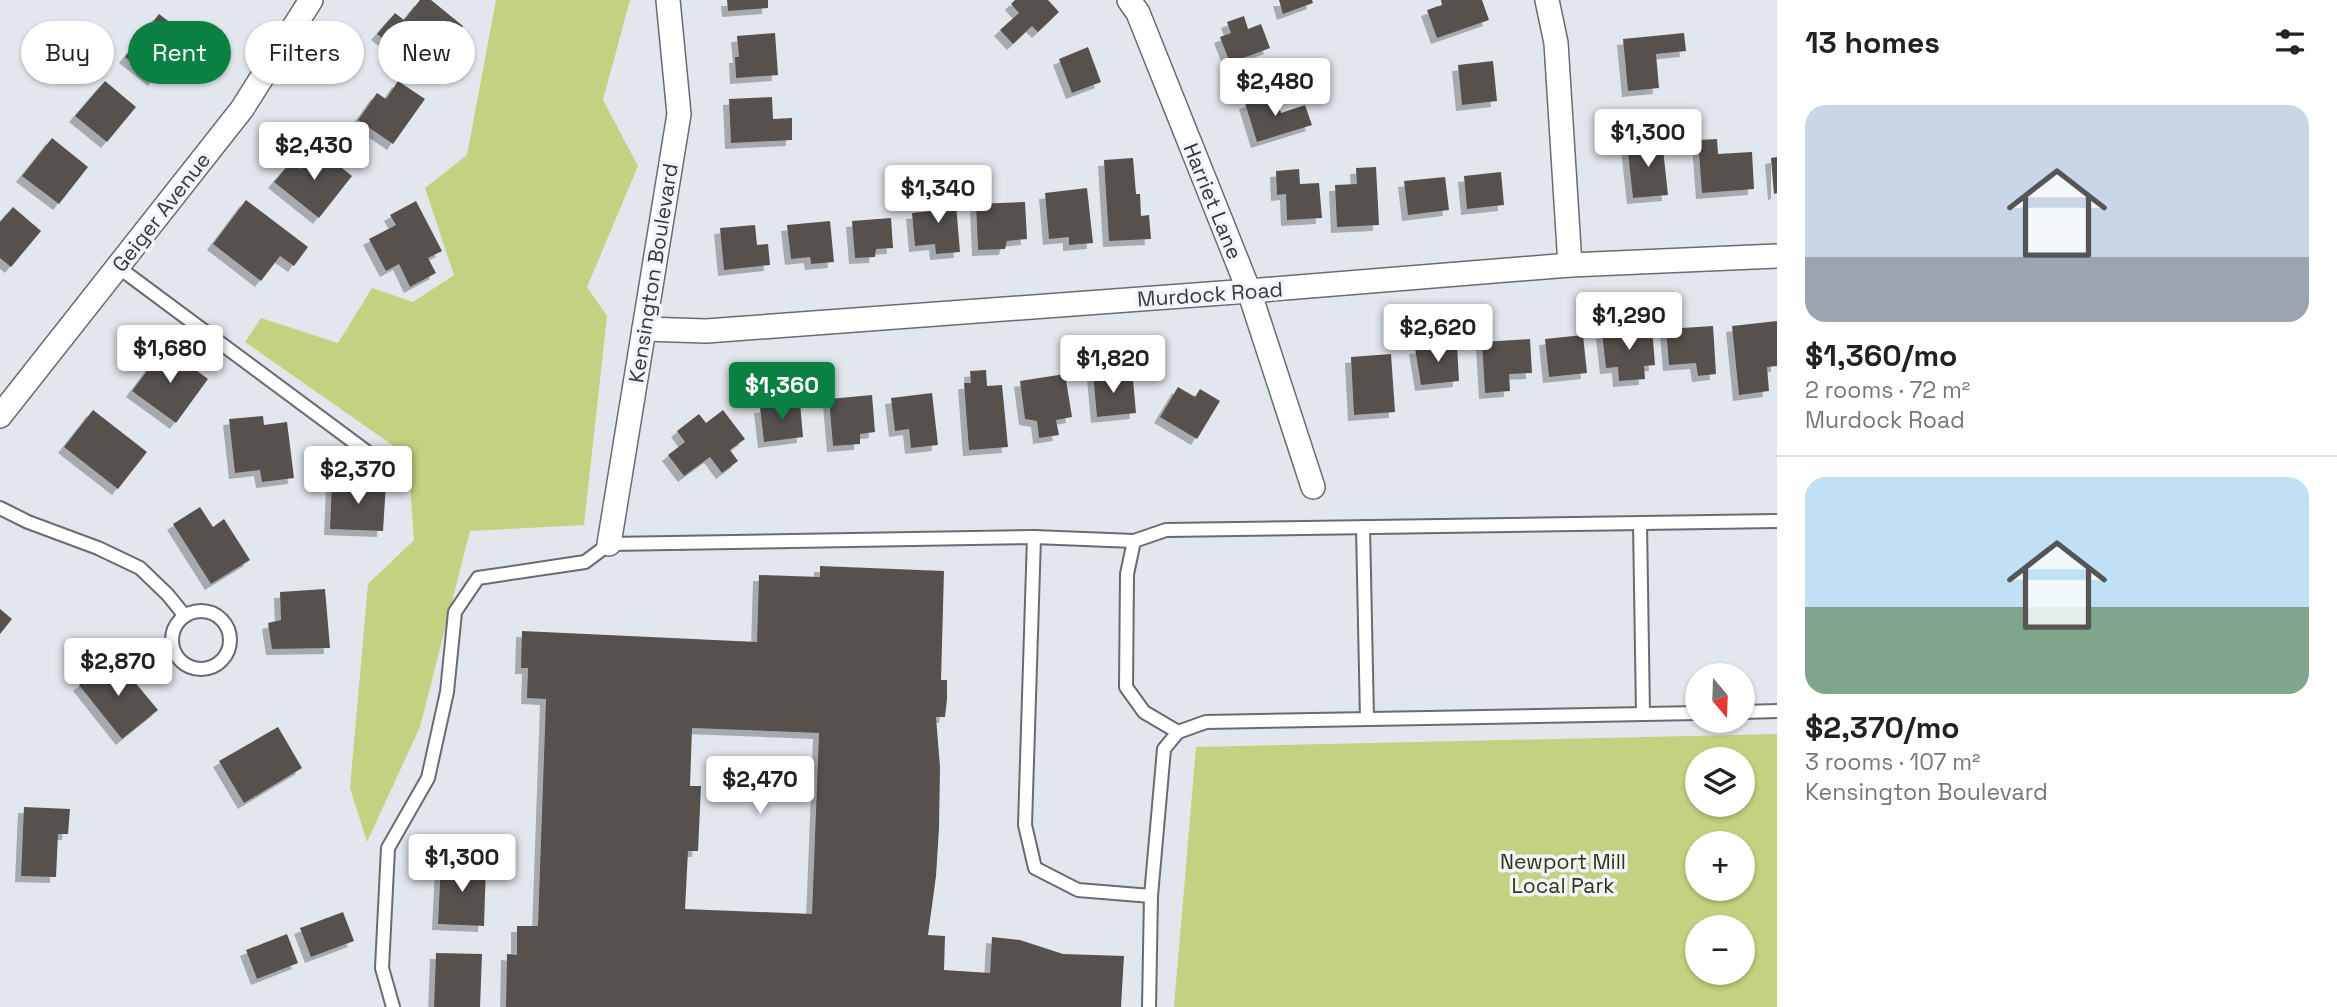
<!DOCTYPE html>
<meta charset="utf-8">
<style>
:root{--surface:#fff;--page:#f6f6f6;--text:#222;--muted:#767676;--line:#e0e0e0;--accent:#0b8043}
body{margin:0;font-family:"Space Grotesk",sans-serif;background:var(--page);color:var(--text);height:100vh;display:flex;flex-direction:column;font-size:26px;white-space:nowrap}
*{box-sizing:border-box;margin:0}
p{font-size:23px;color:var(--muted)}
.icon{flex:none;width:38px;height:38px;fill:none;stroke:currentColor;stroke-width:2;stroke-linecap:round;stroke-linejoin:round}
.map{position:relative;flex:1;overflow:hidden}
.panel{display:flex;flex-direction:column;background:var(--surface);width:560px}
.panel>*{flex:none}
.guide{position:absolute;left:21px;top:21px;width:665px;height:63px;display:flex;gap:14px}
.needle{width:46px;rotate:161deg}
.buttons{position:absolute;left:1685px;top:663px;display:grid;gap:14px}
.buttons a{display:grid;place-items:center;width:70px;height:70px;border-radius:50%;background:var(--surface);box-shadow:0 2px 5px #0004;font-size:35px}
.price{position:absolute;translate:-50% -60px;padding:0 16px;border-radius:7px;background:#fff;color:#222;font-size:23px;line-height:46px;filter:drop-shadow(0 2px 4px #0008)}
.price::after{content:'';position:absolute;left:50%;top:42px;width:21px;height:16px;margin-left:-10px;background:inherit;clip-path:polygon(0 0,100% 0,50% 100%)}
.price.selected{background:var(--accent);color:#fff}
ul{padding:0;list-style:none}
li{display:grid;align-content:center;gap:14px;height:371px;padding:0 28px}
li+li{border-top:2px solid var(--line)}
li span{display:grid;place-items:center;height:217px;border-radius:21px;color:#555}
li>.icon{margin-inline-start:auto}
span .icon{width:126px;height:126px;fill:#fffc;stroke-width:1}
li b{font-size:30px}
h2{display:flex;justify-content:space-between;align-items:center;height:84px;padding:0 28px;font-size:30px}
.chip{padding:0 24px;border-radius:32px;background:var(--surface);box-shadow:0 2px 5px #0004;font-size:24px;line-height:63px}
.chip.selected{background:var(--accent);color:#fff}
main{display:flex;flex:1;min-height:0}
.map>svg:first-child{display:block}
.green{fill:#c3d280;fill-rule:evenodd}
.building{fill:#57514e;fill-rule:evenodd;filter:url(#shadow)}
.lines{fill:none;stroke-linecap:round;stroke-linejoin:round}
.service-casing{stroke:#686c71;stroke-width:16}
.minor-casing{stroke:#686c71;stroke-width:26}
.service{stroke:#fff;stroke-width:12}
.minor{stroke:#fff;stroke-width:23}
.labels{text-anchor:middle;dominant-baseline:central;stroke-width:7;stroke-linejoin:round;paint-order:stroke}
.street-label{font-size:21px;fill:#353739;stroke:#eff5fa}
.park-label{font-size:21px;fill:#30360c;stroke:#eff5fa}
</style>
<main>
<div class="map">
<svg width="1777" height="1007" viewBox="0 0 1777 1007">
<defs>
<filter id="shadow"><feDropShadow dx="-6" dy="6" stdDeviation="0" flood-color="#0004"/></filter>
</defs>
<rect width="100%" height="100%" fill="#e2e7ed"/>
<g class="green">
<path d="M496,0H630L603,100L638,166L587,287L607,316L584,525L470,531L420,727L367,842L350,788L368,584L414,540L408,456L245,342L261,318L338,343L372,288L413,302L454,275L425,188L467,155Z"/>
<path d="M1777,734V1007H1174L1196,747ZM1698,760H1743V805H1698ZM1698,844H1743V889H1698ZM1698,928H1743V973H1698Z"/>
</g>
<g class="building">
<path d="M420,0H431L463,26L425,72L377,34L395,13L404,20Z"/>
<path d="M727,0H768V8L728,11Z"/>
<path d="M1015,0H1048L1059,12L1038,32L1032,26L1013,44L1000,30L1019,13L1011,4Z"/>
<path d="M1279,0H1312L1313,3L1283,14Z"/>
<path d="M1441,0H1482L1489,20L1437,38L1427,10L1442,5Z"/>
<path d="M159,14L188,36L154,80L125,57Z"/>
<path d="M1244,16L1248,29L1261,24L1270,48L1230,63L1220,37L1231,33L1227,22Z"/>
<path d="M775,33L778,75L736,78L735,57H739L737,36Z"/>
<path d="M1684,33L1686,51L1656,54L1659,88L1628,91L1623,39Z"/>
<path d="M1088,47L1101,82L1072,93L1059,59Z"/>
<path d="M1493,61L1497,101L1462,105L1458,65Z"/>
<path d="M105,81L136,107L107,142L75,116Z"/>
<path d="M398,81L425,99L393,144L358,120L377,93L386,99Z"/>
<path d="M1275,93L1281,113L1305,105L1312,125L1257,142L1245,103Z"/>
<path d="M772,97L773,119L792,118V140L731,143L729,99Z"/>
<path d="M52,138L88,167L59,204L22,176Z"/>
<path d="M1717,139L1718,154L1752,152L1754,189L1702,193L1698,140Z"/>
<path d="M1662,140L1668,195L1633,198L1627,144Z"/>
<path d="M317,148L352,176L319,218L274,182L291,162L300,169Z"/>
<path d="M1777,157V193L1774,194L1771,158Z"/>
<path d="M1133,158L1136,194H1140L1141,216L1149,215L1151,239L1109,241L1104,160Z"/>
<path d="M1376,167L1379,225L1337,227L1335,185L1357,184L1356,168Z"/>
<path d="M1299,169L1300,184L1319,183L1322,218L1287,220L1286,194L1277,195L1276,171Z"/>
<path d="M1501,172L1504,205L1467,209L1464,176Z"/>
<path d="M1445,177L1449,210L1408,215L1404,181Z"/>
<path d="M1087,188L1093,243L1069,245V237L1049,239L1045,193Z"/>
<path d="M955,193L960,252L936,254L935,244L915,246L912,213L932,211L931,195Z"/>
<path d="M246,200L308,247L294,266L280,256L261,281L213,244Z"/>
<path d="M416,201L442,251L428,258L436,273L410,287L399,264L386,271L369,239L396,225L390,215Z"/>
<path d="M1025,202L1027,239L1007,241L1005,249L978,250L976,204Z"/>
<path d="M13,207L41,231L11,267L0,258V222Z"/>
<path d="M891,218L893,248L876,249L875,257L855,258L852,221Z"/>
<path d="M830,221L834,262L811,264L810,257L791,259L787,225Z"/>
<path d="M755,225L757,245L768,244L770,265L724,270L720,228Z"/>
<path d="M1777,321V366L1767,367L1769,391L1739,395L1732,326Z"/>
<path d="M1713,326L1716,374L1698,376L1696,363L1669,365L1666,329Z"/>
<path d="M1652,328L1655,365L1644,366L1645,379L1619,381L1618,367L1606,368L1602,333Z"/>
<path d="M1583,335L1587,373L1549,377L1545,339Z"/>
<path d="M1530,339L1532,373L1509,374L1510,391L1485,393L1482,342Z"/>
<path d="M1457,345L1459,381L1421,385L1415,348Z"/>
<path d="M165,347L208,379L176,423L132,391Z"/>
<path d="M1391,354L1395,412L1354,415L1351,357Z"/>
<path d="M986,370L987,386L1002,385L1008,447L969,450L964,383H971L970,371Z"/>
<path d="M1114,370L1115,381L1133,380L1136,413L1097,417L1093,373Z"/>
<path d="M1065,374L1072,417L1056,420L1059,435L1039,438L1037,421L1025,419L1020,381Z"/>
<path d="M1178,387L1195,397L1200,389L1220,401L1197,439L1160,417Z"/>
<path d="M932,393L938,445L911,448L909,429L895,431L891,398Z"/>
<path d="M872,395L875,432L860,434V444L833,446L829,399Z"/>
<path d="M800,403L803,437L764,442L760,407Z"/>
<path d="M93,410L147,452L118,489L64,447Z"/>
<path d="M723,410L745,439L730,450L738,461L722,473L710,457L684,476L668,455L685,442L677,431L699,414L706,423Z"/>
<path d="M263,416L264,425L287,422L294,478L262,482L260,470L235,473L229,419Z"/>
<path d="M332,480L386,483L383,531L330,529Z"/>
<path d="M200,507L213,527L224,519L250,560L211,584L173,524Z"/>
<path d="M820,566L944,571L941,680H947V699L945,717H936L940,767L939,828L936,876L928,935L945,936L944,970L990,973L992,937L1020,940L1063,954L1124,956L1121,1007H506L507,954L517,955V926H538L546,699L527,698L528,668H521L522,631L757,642L759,575L820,577ZM692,728L819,733L812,914L685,909L688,851H698L701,786H690Z"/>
<path d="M325,589L330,648L272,649L268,623L281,620L280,592Z"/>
<path d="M0,609L12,619L0,634Z"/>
<path d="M114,657L158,710L122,739L79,685Z"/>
<path d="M278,727L302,768L244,803L219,761Z"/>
<path d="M24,807L70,809L68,834H58L56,877L21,876Z"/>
<path d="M441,862L486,864L484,926L438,924Z"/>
<path d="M343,912L354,941L311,957L300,928Z"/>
<path d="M287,934L298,963L257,979L246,950Z"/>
<path d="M436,953L482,954L480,1007H434Z"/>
</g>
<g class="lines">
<g class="service-casing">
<g id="service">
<path d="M118,267L382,463"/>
<path d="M0,508L28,522L98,548L140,568L168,595L185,616"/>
<path d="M1640,523L1643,714"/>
<path d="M1363,527L1367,719"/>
<path d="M1034,537L1134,541"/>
<circle cx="201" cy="640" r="29"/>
<path d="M1743,712L1777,711"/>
<path d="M1698,713L1206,722L1178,732L1144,712L1126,687L1127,574L1134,541L1166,530L1777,521"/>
<path d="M393,1007L382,968L388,848L428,778L447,692L455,612L478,578L585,562L609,544L1034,537L1025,825L1035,868L1078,890L1151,896"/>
<path d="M1149,1007L1151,896L1164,749L1178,732"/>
</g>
</g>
<g class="minor-casing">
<g id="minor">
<path d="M1129,0L1138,13L1249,291L1313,487"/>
<path d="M1547,0L1556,43L1570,265"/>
<path d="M644,329L706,331L1249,291L1570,265L1777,256"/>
<path d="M0,416L242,109L311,0"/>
<path d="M609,544L679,114L668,0"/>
</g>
</g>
<use href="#service" class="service"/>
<use href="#minor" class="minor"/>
</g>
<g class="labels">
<g class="street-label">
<text transform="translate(1213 201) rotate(68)">Harriet Lane</text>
<text transform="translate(161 212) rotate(-52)">Geiger Avenue</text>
<text transform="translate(653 273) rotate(-81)">Kensington Boulevard</text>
<text transform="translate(1210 294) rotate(-4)">Murdock Road</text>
</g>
<g class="park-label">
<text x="1563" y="861">Newport Mill<tspan x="1563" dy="24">Local Park</tspan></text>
</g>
</g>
</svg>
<div class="buttons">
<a><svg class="needle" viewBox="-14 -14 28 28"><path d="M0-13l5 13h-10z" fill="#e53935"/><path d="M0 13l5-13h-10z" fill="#767676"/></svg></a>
<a><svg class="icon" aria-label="layers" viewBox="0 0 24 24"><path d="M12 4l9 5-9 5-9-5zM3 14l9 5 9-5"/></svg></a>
<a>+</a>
<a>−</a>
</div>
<b class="price" style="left:1275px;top:118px">$2,480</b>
<b class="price" style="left:1648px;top:169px">$1,300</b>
<b class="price" style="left:314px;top:182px">$2,430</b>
<b class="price" style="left:938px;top:225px">$1,340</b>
<b class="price" style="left:1629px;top:352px">$1,290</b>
<b class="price" style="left:1438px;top:364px">$2,620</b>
<b class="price" style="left:170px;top:385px">$1,680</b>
<b class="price" style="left:1113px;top:395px">$1,820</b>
<b class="price selected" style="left:782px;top:422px">$1,360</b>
<b class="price" style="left:358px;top:506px">$2,370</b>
<b class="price" style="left:118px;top:698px">$2,870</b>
<b class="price" style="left:760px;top:816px">$2,470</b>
<b class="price" style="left:462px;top:894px">$1,300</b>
<div class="guide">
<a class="chip">Buy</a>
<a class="chip selected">Rent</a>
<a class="chip">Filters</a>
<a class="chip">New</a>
</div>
</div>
<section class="panel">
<h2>13 homes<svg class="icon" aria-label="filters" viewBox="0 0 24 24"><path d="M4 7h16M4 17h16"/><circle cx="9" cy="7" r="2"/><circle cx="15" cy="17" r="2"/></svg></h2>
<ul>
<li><span style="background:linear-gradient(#c9d6e8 70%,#9aa5b1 0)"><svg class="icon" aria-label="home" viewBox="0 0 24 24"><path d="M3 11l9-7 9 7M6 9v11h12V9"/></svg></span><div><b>$1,360/mo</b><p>2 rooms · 72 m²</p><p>Murdock Road</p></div></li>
<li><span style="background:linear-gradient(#bfe0f5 60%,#7fa58c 0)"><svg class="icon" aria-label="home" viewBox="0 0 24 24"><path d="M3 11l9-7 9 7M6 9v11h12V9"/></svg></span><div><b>$2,370/mo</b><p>3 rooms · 107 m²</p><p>Kensington Boulevard</p></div></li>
</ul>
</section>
</main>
